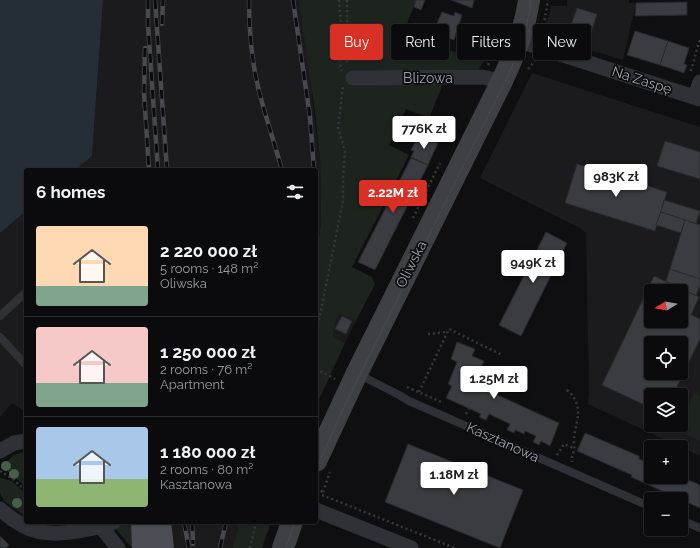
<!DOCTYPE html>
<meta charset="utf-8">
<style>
:root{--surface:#0b0b0d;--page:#141416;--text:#f1f3f6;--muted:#9a9b9d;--line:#2b2b2e;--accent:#d93025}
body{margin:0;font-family:Raleway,sans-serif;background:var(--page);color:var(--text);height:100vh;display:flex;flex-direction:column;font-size:15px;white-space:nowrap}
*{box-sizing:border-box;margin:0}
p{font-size:13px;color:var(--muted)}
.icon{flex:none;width:22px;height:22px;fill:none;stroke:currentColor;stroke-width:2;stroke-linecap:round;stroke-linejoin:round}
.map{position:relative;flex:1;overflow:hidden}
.panel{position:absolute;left:24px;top:168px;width:294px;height:356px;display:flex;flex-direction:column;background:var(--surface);border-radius:4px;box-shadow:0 1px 3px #0004,0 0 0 1px var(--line)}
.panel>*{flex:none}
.top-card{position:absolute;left:330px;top:24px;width:310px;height:36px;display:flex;gap:8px}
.needle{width:26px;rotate:259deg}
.buttons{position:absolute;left:644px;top:284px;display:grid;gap:8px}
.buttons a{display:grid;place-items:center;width:44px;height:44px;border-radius:4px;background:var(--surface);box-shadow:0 1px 3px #0004,0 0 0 1px var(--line);font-size:20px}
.price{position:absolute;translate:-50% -34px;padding:0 9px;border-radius:4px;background:#fff;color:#222;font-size:13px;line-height:26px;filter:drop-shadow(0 1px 2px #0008)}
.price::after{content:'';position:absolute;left:50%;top:24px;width:12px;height:9px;margin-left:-6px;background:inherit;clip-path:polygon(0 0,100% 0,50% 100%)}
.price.active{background:var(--accent);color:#fff}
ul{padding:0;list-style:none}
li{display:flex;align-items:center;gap:12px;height:100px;padding:0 12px}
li+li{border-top:1px solid var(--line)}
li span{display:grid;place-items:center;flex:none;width:112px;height:80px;border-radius:4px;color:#555}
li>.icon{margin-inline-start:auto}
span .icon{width:48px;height:48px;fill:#fffc;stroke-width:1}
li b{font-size:17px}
h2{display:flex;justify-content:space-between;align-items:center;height:48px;padding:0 12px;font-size:17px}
.pill{padding:0 14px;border-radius:4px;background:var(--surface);box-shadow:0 1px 3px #0004,0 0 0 1px var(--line);font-size:14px;line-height:36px}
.pill.active{background:var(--accent);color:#fff}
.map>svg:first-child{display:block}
.built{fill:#1b1b1e;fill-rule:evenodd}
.green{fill:#1c241d}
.water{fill:#262e35}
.building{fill:#3b3c41;stroke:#29292d;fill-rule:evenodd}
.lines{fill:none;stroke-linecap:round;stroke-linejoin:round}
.path{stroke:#36383d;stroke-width:2.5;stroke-dasharray:2 3;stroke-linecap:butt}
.lane{stroke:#303136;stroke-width:8}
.street{stroke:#303136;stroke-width:15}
.secondary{stroke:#3e4046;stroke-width:22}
.primary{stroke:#4c4e55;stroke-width:22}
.tram{stroke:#47494f;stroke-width:1}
.rail-casing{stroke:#47494f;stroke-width:4.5}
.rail{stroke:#0b0a0c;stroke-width:3;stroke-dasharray:9;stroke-linecap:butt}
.tree{fill:#475e4a}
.labels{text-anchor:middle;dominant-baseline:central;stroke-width:3.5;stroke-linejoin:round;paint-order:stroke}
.street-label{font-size:14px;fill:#a0a5b3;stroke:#0b0a0c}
</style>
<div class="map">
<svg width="700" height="548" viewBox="0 0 700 548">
<rect width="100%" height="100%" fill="#0f0f11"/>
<g class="built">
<path d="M103,0H313L312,98L320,160L321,223L316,258V170H75L92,156Z"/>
<path d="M567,0H629V3H636L623,60L546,37L545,30L551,6H567Z"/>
<path d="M532,73L700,127V456L588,404L589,394L586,233L580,228L480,178ZM651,291H681V321H651ZM651,343H681V373H651ZM651,395H681V425H651Z"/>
<path d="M26,211V412L12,403L0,417V233Z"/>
<path d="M338,312L356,321L345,343L333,336Z"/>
<path d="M171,522H240L232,548H175L172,541Z"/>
</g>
<g class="green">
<path d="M299,0H416L405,29L428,39L427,44L484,60L479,69L358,73L443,84L429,118L406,109L389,145L409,155L352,267L372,277L375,284L356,321L338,313L333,336L345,343L316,406V258L321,223L320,160L315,112Z"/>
<path d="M694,393L700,396V441L676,429L678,425H681V420Z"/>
<path d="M26,451V487L2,466L14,455Z"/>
<path d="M0,478L12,481L26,494V517L4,501L0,493Z"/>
<path d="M128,522H134L135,548H132L114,527Z"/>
<path d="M240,522H271L262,548H232Z"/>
</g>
<path class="water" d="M0,0H103L92,156L75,170H26V211L0,233Z"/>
<g class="building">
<path d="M416,0H425L421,10L414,7Z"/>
<path d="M451,0H474L472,8Z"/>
<path d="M687,2V15L635,16L636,3Z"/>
<path d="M577,8L597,14L588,43L567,37Z"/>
<path d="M442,12L454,16L455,12L462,15L454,40L433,32Z"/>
<path d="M635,31L668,41L660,65L627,55Z"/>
<path d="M668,41L689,48L684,64L687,65L684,73L660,65Z"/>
<path d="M421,135L438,143L428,165L411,157L414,151L411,150L416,140L418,142Z"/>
<path d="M665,141L700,152V179L657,166Z"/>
<path d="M411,158L428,165L375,270L358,262Z"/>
<path d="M577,164L667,192L655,231L565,203Z"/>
<path d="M664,200L700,211L696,224L661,212Z"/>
<path d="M661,212L685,220L681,233L656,225Z"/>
<path d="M685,220L700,225V279L670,269Z"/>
<path d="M546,232L567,243L521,336L499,325Z"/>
<path d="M670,269L700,279V285L696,296L666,281Z"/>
<path d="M654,276L699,297L691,315L700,319V339L673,395H651V408L602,385ZM651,291H681V321H651ZM651,343H681V373H651Z"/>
<path d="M342,316L352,321L346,334L335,329Z"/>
<path d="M457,342L475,349L472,356L484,361L478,373L473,371L471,376L475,377L471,386L481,391L482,388L559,423L550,446L541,441L539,445L533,442L536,436L525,431L524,434L515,430L514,433L507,430L510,424L489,414L486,420L479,417L481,414L446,398L452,386L448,384L457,362L451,359Z"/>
<path d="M585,433L639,456V459L651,464V477H681L700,485V508L631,477L632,475L577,451Z"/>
<path d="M408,444L523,490L500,548L385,502Z"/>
<path d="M0,536L9,545L6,548H0Z"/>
</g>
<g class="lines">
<g class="path">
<path d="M339,0L341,23L339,58L342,71"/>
<path d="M347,0V65"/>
<path d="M542,35L548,0"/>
<path d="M562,40L565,30"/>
<path d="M488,65L501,35"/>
<path d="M528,69L535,61"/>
<path d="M691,71L700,38"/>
<path d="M413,218L440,163"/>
<path d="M428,334L446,332"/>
<path d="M316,335L343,201V178L345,151L338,128L343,86"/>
<path d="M316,369L335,379"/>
<path d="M407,387L441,402"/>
<path d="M478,389L483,380L495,377"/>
<path d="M567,390C584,405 577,418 574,437C573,441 575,446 574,450C573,455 571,457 572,462"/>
<path d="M419,392L449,329L502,355"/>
<path d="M466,414L469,409"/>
<path d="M557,455L564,444L575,449"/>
<path d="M0,471L13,479L26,491"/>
<path d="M316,489L323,492"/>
<path d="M323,492L330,472"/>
<path d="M322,495L455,548"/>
<path d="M250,548L256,522"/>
</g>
<g class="lane">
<path d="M0,316L26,292"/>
<path d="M0,337L26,365"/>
<path d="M358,374L399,395L409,401L651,507"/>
<path d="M681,520L700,528"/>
</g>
<g class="street">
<path d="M520,41L700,99"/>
<path d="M353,78L482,77L502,81"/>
<path d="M695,97L700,82"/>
<path d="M0,451L14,443L26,441"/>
<path d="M0,509C28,534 47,537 84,530C94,528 104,526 114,522"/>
<path d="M316,510L411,548"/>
<path d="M97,522L118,548"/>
</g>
<g class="secondary">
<path d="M316,461L357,373L502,81C514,55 525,29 529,0"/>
<path d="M283,548L292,522"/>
</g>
<g class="primary">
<path d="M142,522L143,548"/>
<path d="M160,522L163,548"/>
</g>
<g class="tram">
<path d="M316,470L343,409L506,80C517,55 529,28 531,0"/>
<path d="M286,548L295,522"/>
</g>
<g class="rail-casing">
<g id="rail">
<path d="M148,0V25L158,170"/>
<path d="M155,0L167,170"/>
<path d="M249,0C249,32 252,65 260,95C267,121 275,145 282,170"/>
<path d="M293,0L310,117L314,170"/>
<path d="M162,24L163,0"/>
<path d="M145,48L144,93L149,170"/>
<path d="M184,522L189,548"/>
<path d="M192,522L193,544"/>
<path d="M220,548L226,522"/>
</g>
</g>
<use href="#rail" class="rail"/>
</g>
<g class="tree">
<circle cx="6" cy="466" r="5"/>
<circle cx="14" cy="474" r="5"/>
<circle cx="17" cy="503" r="5"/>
</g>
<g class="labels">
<g class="street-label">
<text x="428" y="78">Blizowa</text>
<text transform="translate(642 80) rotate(18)">Na Zaspę</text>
<text transform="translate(411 264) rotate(-63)">Oliwska</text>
<text transform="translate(503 442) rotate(24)">Kasztanowa</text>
</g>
</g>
</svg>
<div class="buttons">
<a><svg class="needle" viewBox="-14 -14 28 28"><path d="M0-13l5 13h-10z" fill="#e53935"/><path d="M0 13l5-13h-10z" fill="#9a9b9d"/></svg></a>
<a><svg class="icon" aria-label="locate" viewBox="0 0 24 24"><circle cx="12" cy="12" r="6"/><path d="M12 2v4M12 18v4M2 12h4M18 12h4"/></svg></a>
<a><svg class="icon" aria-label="layers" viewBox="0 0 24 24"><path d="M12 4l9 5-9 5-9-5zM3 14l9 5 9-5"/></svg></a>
<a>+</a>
<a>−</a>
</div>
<b class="price" style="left:424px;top:150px">776K zł</b>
<b class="price" style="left:616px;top:198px">983K zł</b>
<b class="price active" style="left:393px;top:214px">2.22M zł</b>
<b class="price" style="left:533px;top:284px">949K zł</b>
<b class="price" style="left:494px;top:400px">1.25M zł</b>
<b class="price" style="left:454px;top:496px">1.18M zł</b>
<div class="top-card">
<a class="pill active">Buy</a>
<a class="pill">Rent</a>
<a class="pill">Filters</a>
<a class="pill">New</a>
</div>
<section class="panel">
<h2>6 homes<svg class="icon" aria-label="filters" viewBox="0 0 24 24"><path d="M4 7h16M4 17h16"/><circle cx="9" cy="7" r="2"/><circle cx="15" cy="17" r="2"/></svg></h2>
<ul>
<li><span style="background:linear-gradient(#ffd9b3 75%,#7fa58c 0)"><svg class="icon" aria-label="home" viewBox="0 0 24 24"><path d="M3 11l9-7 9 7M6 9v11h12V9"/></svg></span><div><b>2 220 000 zł</b><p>5 rooms · 148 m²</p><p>Oliwska</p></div></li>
<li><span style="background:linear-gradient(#f6c9c9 70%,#7fa58c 0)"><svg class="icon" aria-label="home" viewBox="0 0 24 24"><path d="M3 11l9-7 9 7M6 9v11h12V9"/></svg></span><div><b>1 250 000 zł</b><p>2 rooms · 76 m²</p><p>Apartment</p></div></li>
<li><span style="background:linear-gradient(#a9c7e8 65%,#8fb573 0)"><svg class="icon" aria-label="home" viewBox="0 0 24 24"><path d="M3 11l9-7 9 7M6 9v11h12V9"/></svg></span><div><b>1 180 000 zł</b><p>2 rooms · 80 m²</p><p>Kasztanowa</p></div></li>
</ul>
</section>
</div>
